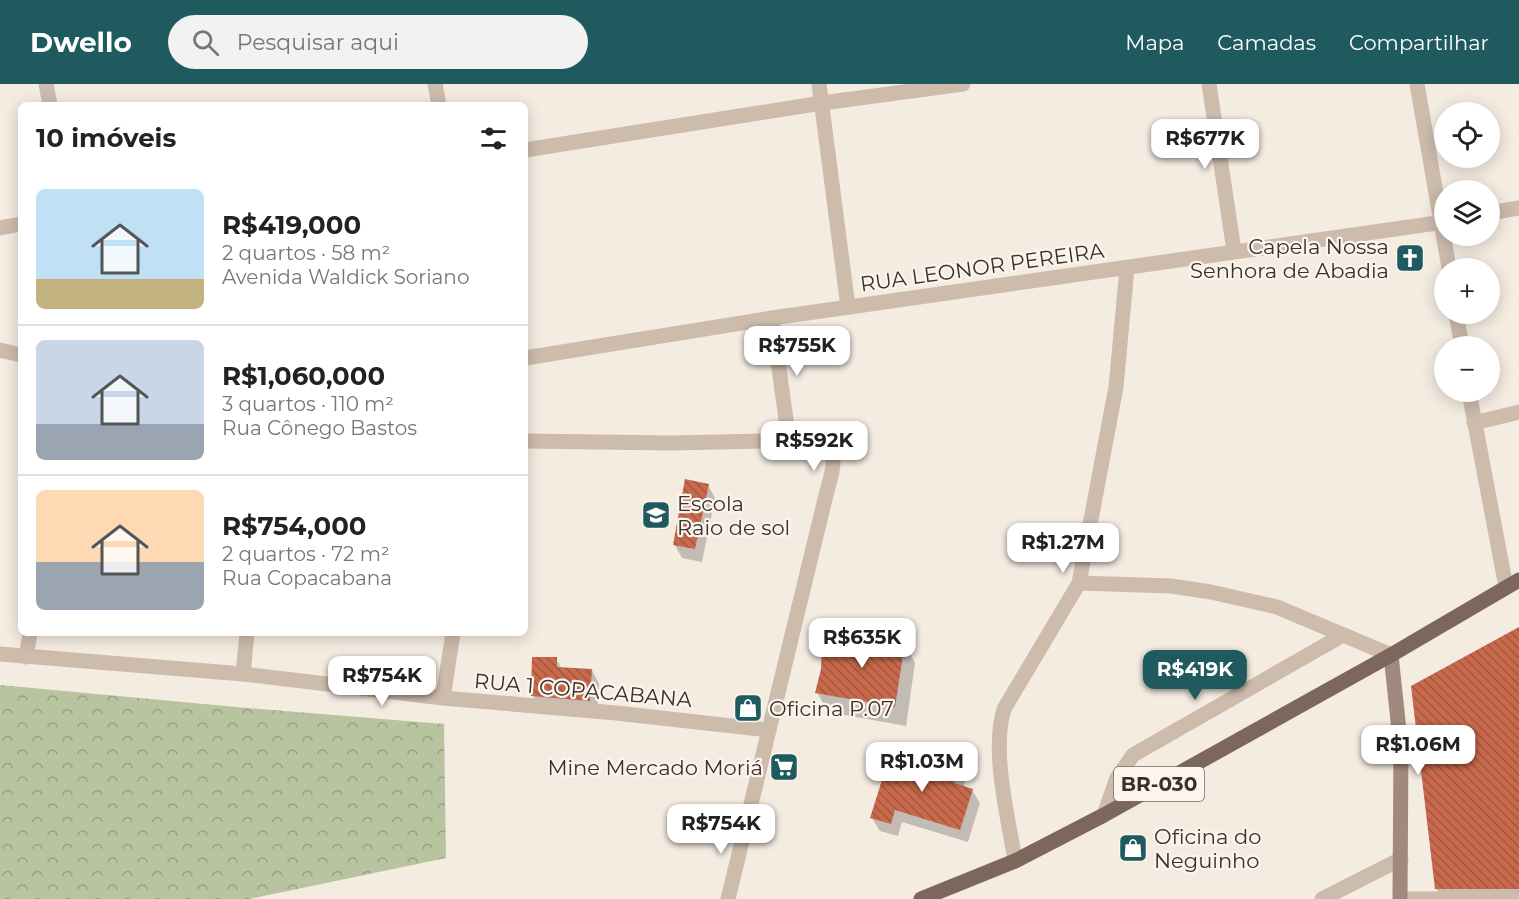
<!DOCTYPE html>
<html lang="pt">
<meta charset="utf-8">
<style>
:root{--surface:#fff;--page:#f2f2f2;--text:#222;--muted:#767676;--line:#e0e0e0;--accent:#1f5a5e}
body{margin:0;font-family:Montserrat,sans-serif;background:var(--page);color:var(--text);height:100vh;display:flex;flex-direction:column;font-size:22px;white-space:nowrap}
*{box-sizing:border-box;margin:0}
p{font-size:20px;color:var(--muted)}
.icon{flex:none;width:33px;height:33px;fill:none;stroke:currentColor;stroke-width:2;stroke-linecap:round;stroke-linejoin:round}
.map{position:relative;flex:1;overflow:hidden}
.details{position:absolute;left:18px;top:18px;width:510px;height:534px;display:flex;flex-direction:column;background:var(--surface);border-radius:9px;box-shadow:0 3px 15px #0003}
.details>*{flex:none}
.controls{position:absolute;left:1434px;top:18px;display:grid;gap:12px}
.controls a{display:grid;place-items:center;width:66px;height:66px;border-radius:50%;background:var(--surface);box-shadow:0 3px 15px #0003;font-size:30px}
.price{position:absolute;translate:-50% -51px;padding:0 14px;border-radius:12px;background:#fff;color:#222;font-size:20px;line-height:39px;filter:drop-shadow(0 2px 3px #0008)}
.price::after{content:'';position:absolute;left:50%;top:36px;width:18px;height:14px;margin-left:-9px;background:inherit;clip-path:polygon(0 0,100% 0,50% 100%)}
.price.active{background:var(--accent);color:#fff}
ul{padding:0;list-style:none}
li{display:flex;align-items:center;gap:18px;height:150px;padding:0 18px}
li+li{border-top:2px solid var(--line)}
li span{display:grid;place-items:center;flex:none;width:168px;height:120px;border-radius:9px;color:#555}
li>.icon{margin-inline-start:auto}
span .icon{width:72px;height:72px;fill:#fffc;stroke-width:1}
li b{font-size:26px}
h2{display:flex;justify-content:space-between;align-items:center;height:72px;padding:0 18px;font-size:26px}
header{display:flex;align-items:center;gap:36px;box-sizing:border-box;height:84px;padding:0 30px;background:var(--accent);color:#fff}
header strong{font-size:28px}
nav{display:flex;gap:33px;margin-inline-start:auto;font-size:21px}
.search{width:420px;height:54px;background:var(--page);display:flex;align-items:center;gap:15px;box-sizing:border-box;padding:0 21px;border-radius:33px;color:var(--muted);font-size:22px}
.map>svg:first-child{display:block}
.forest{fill:url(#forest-crowns)}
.shadow{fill:#0003}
.building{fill:url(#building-back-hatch)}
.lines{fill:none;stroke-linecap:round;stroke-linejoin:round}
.street{stroke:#cdbbac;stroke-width:15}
.secondary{stroke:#a18a7d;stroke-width:15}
.primary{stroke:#7d675c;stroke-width:15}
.labels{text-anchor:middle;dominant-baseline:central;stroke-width:4.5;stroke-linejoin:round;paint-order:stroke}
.shield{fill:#fbf5ee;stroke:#756b66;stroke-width:1.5}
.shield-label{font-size:20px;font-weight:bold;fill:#3b302b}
.poi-label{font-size:21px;fill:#3b302b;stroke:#fbf5ee;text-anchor:start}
.street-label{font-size:21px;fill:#3b302b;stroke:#fbf5ee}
</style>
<header>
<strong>Dwello</strong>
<div class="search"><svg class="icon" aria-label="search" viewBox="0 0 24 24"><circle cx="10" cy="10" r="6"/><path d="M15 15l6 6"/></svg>Pesquisar aqui</div>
<nav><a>Mapa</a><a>Camadas</a><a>Compartilhar</a></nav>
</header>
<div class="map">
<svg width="1519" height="815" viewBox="0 0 1519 815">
<defs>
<pattern id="forest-crowns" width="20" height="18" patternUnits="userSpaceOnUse" patternTransform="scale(1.5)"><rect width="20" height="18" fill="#b8c4a0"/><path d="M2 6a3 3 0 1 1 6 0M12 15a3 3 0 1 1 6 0" fill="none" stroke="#97a083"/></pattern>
<pattern id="building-back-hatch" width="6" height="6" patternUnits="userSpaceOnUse" patternTransform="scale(1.5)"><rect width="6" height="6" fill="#c8694b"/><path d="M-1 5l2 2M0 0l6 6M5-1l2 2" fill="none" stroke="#a4573f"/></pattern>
</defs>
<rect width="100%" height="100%" fill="#f4ebe1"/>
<path class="forest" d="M0,601L247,624L444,640L446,774L249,815H0Z"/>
<g class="shadow">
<path d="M708,401L715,414L702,478L682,474L675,461Z"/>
<path d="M1519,545V815H1442L1436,804Z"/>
<path d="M904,559L915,579L906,642L828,628L817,608L854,561Z"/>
<path d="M556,575L562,585L592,586L599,600L597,630L540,625L533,611Z"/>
<path d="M957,685L965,698L963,703L972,706L980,719L968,758L902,738L898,752L880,747L872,734L913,686Z"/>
</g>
<g class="building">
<path d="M685,395L709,400L695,465L673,461Z"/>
<path d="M1519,543V805H1435L1411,602Z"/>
<path d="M860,547L905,558L895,623L815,609L821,585L822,560L827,552L854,559Z"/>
<path d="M532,573H557V583L592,585L590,617L531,612Z"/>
<path d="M917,671L958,684L954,699L973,705L960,746L895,726L891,740L870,734L888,677L912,684Z"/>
</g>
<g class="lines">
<g class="street">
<path d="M46,0L50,21"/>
<path d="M435,0L439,21"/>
<path d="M819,0L848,223"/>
<path d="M1209,0L1234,167"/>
<path d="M1417,0L1449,184"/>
<path d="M525,66L822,19L963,0"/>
<path d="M1490,129L1519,124"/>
<path d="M0,144L21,140"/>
<path d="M1456,230L1462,262"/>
<path d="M772,234L789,357"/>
<path d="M0,266L21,271"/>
<path d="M525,274L772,234L1444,138"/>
<path d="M1469,308L1506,503"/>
<path d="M1474,339L1519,328"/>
<path d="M525,357L672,359L819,356C842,369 831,390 826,411L728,815"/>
<path d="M1079,499L1171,502L1211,508L1277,523L1391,571"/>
<path d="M0,570L243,590L443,614L616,629L768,646"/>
<path d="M26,573L30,549"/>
<path d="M243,590L247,549"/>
<path d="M443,614L453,549"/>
<path d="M1104,731L1117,694L1133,671L1343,551"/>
<path d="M1015,777C1008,732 991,667 1004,625L1079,499L1116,303L1127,184"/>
<path d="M1322,815L1401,775"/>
<path d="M1410,815H1519"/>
</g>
<path class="secondary" d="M1391,571L1401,665L1400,815"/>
<path class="primary" d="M921,815L1015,777L1104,731L1391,571L1519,496"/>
</g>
<defs>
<g id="church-square" transform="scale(1.5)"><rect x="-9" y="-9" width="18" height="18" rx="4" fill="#1f5a5e" stroke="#fbf5ee"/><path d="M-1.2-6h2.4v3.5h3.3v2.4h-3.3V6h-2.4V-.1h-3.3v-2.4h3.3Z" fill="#fff"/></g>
<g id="school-square" transform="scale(1.5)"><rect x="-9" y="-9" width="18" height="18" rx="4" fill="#1f5a5e" stroke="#fbf5ee"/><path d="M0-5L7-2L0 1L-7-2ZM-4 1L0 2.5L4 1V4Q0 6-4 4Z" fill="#fff"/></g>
<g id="shop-square" transform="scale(1.5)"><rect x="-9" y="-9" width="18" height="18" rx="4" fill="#1f5a5e" stroke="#fbf5ee"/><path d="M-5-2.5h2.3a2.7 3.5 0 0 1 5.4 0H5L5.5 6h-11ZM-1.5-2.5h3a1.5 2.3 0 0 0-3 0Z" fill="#fff"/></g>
<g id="supermarket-square" transform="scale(1.5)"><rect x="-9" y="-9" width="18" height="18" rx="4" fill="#1f5a5e" stroke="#fbf5ee"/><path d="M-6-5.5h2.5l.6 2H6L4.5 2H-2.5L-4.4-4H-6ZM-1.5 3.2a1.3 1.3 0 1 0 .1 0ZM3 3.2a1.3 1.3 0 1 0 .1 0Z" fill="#fff"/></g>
</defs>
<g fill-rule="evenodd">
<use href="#church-square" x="1410" y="174"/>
<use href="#school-square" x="656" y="431"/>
<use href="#shop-square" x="748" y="624"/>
<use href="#supermarket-square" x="784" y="683"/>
<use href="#shop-square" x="1133" y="764"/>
</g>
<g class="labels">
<rect class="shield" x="1114" y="683" width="90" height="34" rx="4.5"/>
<g class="shield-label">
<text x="1159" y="700">BR-030</text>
</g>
<g class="poi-label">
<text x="1389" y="162" text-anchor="end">Capela Nossa<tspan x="1389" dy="24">Senhora de Abadia</tspan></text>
<text x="677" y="419">Escola<tspan x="677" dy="24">Raio de sol</tspan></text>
<text x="769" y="624">Oficina P.07</text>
<text x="763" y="683" text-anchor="end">Mine Mercado Moriá</text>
<text x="1154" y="752">Oficina do<tspan x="1154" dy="24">Neguinho</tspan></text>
</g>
<g class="street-label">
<text transform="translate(982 183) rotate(-8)">RUA LEONOR PEREIRA</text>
<text transform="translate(583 606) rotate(5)">RUA 1 COPACABANA</text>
</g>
</g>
</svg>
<div class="controls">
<a><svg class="icon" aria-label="locate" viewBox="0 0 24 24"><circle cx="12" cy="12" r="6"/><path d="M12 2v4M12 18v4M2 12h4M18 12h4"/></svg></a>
<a><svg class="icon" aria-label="layers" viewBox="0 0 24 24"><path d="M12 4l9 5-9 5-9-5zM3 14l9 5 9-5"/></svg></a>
<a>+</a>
<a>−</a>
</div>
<b class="price" style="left:1205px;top:86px">R$677K</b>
<b class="price" style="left:797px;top:293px">R$755K</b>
<b class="price" style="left:814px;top:388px">R$592K</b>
<b class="price" style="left:1063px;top:490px">R$1.27M</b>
<b class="price" style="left:862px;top:585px">R$635K</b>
<b class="price active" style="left:1195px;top:617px">R$419K</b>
<b class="price" style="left:382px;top:623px">R$754K</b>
<b class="price" style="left:1418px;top:692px">R$1.06M</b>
<b class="price" style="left:922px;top:709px">R$1.03M</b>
<b class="price" style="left:721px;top:771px">R$754K</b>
<section class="details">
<h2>10 imóveis<svg class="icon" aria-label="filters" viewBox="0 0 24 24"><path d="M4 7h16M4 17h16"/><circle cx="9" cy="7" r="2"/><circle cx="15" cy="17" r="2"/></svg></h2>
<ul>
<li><span style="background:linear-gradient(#bfe0f5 75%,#c2b280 0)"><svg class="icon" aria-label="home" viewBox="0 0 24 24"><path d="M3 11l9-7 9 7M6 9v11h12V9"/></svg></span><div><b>R$419,000</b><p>2 quartos · 58 m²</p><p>Avenida Waldick Soriano</p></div></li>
<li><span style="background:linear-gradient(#c9d6e8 70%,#9aa5b1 0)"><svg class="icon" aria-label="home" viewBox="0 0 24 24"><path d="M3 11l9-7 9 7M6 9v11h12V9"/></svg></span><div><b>R$1,060,000</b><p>3 quartos · 110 m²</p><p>Rua Cônego Bastos</p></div></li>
<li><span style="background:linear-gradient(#ffd9b3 60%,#9aa5b1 0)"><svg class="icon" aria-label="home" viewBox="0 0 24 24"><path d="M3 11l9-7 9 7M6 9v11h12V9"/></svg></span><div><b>R$754,000</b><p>2 quartos · 72 m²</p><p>Rua Copacabana</p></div></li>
</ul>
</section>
</div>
